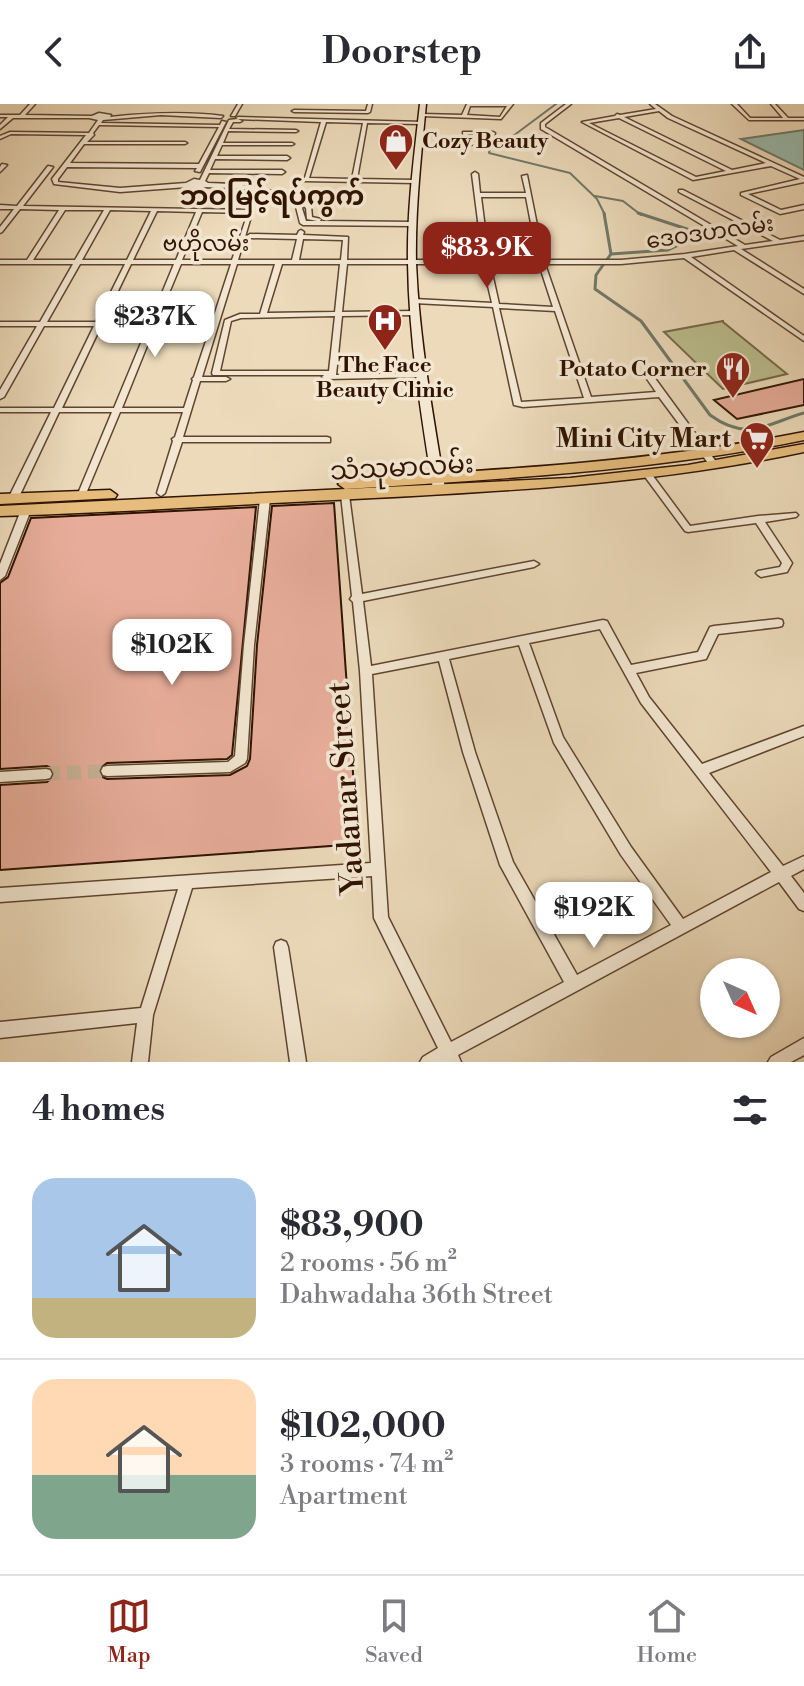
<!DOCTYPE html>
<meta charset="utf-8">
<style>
:root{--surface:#fff;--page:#f2f2f3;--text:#2b2b33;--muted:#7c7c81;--line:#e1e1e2;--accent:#8f2418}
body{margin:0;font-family:"Libre Bodoni","Noto Sans Myanmar",serif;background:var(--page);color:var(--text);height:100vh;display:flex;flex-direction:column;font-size:30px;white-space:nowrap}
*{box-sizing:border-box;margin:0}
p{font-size:26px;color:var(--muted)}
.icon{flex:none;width:44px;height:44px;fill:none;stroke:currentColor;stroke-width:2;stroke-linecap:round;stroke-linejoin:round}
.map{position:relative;height:958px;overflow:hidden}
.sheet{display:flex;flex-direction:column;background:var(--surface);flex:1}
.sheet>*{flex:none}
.needle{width:52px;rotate:135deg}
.buttons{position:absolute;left:700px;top:854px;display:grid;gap:16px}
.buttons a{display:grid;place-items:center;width:80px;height:80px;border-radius:50%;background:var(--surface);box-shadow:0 2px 6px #0004;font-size:40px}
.price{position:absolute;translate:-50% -68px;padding:0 18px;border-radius:16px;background:#fff;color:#222;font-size:26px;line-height:52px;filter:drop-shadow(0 2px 4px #0008)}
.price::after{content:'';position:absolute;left:50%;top:48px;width:24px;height:18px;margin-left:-12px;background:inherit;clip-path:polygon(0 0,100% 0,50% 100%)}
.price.selected{background:var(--accent);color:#fff}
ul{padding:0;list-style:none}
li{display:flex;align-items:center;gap:24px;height:200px;padding:0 32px}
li+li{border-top:2px solid var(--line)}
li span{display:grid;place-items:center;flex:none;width:224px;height:160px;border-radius:24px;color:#555}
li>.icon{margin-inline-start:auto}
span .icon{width:96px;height:96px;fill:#fffc;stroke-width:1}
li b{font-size:34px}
h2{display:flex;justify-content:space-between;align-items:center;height:96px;padding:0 32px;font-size:34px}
header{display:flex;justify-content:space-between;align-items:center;height:104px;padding:0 32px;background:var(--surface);font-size:36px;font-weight:700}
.dock{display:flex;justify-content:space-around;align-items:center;height:112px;border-top:2px solid var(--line);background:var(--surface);font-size:22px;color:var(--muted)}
.dock a{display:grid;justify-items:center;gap:4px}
.dock .selected{color:var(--accent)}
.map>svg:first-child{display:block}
.green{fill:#bbbe8d;stroke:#766847;stroke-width:2}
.water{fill:#99bbac;stroke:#6f7868;stroke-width:2}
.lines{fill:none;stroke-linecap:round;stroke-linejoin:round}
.stream-far1{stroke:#6f7868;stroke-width:2}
.stream{stroke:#6f7868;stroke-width:3}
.building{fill:#e7ad9a;stroke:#301301;stroke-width:2}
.minor-tunnel{stroke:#c6b295;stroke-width:14;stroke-dasharray:14 7;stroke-linecap:butt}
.minor-casing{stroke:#5f452f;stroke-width:3}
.secondary-casing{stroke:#301301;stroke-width:3}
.primary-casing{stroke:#301301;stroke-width:3}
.minor{fill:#f3e7d2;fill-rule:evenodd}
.secondary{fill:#f3e7d2;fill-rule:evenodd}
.primary{fill:#e6bd7d;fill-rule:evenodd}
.labels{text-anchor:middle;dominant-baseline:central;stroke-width:7;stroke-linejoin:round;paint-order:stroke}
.far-poi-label{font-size:22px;font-weight:bold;fill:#301301;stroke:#f3e7d2;text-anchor:start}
.far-street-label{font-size:22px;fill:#301301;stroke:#f3e7d2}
.far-quarter-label{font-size:26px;font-weight:bold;fill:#301301;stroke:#f3e7d2}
.poi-label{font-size:26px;font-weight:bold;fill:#301301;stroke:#f3e7d2;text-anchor:end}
.street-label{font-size:26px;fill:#301301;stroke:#f3e7d2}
.near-street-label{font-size:32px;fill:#301301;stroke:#f3e7d2}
</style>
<header><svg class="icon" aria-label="back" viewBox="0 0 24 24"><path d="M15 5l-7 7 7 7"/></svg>Doorstep<svg class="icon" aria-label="share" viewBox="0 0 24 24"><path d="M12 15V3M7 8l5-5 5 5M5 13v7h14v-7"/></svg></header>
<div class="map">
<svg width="804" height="958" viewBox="0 0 804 958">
<rect width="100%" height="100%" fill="#ecdaba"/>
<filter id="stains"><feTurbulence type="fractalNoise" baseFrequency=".0025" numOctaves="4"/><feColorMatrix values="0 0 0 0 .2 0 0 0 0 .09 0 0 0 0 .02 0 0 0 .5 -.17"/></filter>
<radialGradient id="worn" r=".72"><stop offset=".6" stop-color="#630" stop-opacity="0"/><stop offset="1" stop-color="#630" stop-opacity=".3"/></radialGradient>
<path class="green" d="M723,217V218L787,270L723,285L664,228Z"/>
<path class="water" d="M804,26V66L741,35Z"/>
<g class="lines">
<g class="stream-far1">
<path d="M556,0L513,32L490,44L489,49L570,69L597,95L605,111"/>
<path d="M595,92L623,97L641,111"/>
</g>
<g class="stream">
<path d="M604,109L611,150L596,171L595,185L641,217L710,311C747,338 766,320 804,309"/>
<path d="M611,150L668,146L698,132L690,126L638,109"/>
</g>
</g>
<g class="building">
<path d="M804,275V301L737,315L714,296Z"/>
<path d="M334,399L358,740L0,766V681L47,678L55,671L53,665L47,662L0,665V479L8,473L31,414L256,403L232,651L227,655L107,659L98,666L100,672L107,675L230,671L247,662L250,655L257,541L272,402Z"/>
</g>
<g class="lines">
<path class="minor-tunnel" d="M46,670L107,667"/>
<g class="minor-casing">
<g id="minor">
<path d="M30,0H35L25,11L92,12L99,9L111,11L110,13C148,9 184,7 223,12L221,14L161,11L103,16L101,19L220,21L222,17L226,18L200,68L195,67L197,64L67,63L58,75V78L120,84L186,79L194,75L200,76L229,16L238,15L236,14L238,13L423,18L421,20L367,19L357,75L414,76L417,78L416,79L304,77L321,18L238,15L242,17L240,18H233L229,25L296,26L298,27L296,28L228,27L223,39H292L294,40L292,41H222L217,52H287L290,54L287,56L215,55L210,66H282L285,68L282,70L209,69L205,77L208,79C242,80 272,82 301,101L306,117H317L307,115L306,104L292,92V90H296L311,102L312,113L321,115L320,117L412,118L415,120L412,122L303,121L300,119L296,103C268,84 237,84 204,83L199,85L187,83L120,88L54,80L52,75L86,31L11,30L0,35V32L10,28L89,29L98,16L89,14H13L0,25V21L8,13H0V11H20ZM326,18L363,19L352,75L309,74ZM99,21H100L219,23L199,60L70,59L84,40H185L187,39L185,38H87L94,31L93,29Z"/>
<path d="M238,0H242L235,12H231Z"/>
<path d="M368,0H372L370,8L368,9L294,8L292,7L294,6L366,7Z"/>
<path d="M467,0H513L501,15L422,12L420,11L422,10L462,11ZM470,2H507L500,13L467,11Z"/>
<path d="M566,0H571L545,20V23L745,141L773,137L679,88V86H683L780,136L804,132V136L741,145L804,185V190L734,146L691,153L804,232V237L684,154L621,160H545L591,293L656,288L647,275L648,273H654L717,359L718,361L717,363H711L659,293L523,303L514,301L493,203L414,199L411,197L414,195L492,199L483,160H347L342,208L415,207L418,209L415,211L342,212L336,271L423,269H426V273L326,275L322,273L324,271H213L212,269L225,216L240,210H260L275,160H237L202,273H226L230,275L226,277H200L183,333H327L330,334V338H182L165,389L161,392L157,389L173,337L172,335L175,333L183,308H120L85,392L81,395L77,392L112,308H59L18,395L13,398L10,397L8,395L51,308H0V304H54L94,222H44L4,293L0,295V286L37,222H0V218H40L73,160H0V156H27L59,106L20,105L2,128L0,129V123L14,105H0V101L17,102L48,62L53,63L23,102L253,106L238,156H292L297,135L250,134L247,132L250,130L297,131L299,127L301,126L304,128L303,131L348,133L347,156H483L472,70L475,68L478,70L480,89H526L522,72L527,71L544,156H621L685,150L738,142L541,25V19ZM481,93H526L538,156H489ZM65,106H104L75,156H33ZM110,106L151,107L127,156H82ZM157,107L196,108L176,156H133ZM202,108L248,109L232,156H182ZM303,135L343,136L341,156H299ZM80,160H125L96,218H47ZM131,160H174L150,218H103ZM181,160H231L212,218H157ZM282,160H340L335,208L267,209ZM490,160H539L553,203L499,200ZM499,204L555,207L584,294L521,298ZM335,212L329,267H220L231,217L241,214ZM101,222H148L114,304H62ZM155,222H211L194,273L192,275L193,276L184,304H122Z"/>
<path d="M650,0H655L672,12L804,73V78L748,90L781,106L804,101V105L780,110L741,91V89L800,75L771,62L693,76L582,18L615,12L617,10L620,11L656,5ZM659,7L668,14L766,59L732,66L624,13ZM619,14L726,67L696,73L589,19Z"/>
<path d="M732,0H737L750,14H783L771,0H775L788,14H804V16H749Z"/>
<path d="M463,28H493L495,29L492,40L466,41L464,40ZM468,30H490L488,38H468Z"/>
<path d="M2,60L7,61L0,68V63Z"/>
<path d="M647,367L650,368L690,422L758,412L796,409L798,411L796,413L765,418L792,459L787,468L761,473L758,471L756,469L758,467L780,463L782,459L756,419L688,428L685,427L643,370Z"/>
<path d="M345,388L349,391L362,490L534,457L539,460L534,463L363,497L371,562L603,516L607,517L631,561L698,548L710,523L714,522L778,515L782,516L783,519L782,522L778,523L718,530L706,555L636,569L649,593L702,660L804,622V632L709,669L783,762L804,752V765L791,772L804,789V807L799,805L779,778L458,951L461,958H420L423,953L438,944L374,814L372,772L192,784L153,911L148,958H132L137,919L0,934V918L141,904L178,785L0,798V784L371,759L360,567L353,498L350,495L352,492L341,391ZM600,525L641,599L771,768L683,815L631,743L563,633L529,539ZM519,541L554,639L621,751L671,821L577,871L513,758L475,648L449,555ZM439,557L463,648L500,761L564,878L451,938L388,813L372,570Z"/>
<path d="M265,392L270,395L254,541L247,655L245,659L230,668L107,672L103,671L101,667L103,663L107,662L228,658L235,652L244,541L260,395Z"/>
<path d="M26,403L31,406L5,472L0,476V460L21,406Z"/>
<path d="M46,665L50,666L52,670L50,674L46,675L0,678V668Z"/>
<path d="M281,836L286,838L288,843L306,958H290L274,843L276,838Z"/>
<path d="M804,934V951L791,958H768L771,953Z"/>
</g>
</g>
<g class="secondary-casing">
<path id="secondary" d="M420,0H426C421,53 415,106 416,159C419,235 433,310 445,385L439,389L433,385C421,310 409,235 408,159C407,106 414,53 420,0Z"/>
</g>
<g class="primary-casing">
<g id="primary">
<path d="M804,328V336C652,367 499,375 345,385L338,380L345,375C499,366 652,358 804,328Z"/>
<path d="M804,340V348C648,381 492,388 334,396C222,401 111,409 0,412V402L570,374L688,361Z"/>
<path d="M110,386L117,391L115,394L0,400V390Z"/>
</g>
</g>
<use href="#minor" class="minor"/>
<use href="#secondary" class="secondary"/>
<use href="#primary" class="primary"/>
</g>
<defs>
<g id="shop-pin" transform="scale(1.8)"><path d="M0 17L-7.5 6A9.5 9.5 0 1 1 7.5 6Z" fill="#8f2418" stroke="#f3e7d2"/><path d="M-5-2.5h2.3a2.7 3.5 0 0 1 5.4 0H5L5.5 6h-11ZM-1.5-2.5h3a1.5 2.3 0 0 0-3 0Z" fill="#fff"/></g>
<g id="hospital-pin" transform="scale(1.8)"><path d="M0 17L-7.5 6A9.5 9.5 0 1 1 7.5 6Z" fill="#8f2418" stroke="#f3e7d2"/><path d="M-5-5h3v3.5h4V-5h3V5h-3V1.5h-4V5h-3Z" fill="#fff"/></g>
<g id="restaurant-pin" transform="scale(1.8)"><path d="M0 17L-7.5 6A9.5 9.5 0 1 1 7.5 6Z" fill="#8f2418" stroke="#f3e7d2"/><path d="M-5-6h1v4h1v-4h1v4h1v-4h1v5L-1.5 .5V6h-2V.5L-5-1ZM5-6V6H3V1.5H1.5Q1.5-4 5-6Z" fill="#fff"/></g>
<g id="supermarket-pin" transform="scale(1.8)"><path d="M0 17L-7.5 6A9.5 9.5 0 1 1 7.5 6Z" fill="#8f2418" stroke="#f3e7d2"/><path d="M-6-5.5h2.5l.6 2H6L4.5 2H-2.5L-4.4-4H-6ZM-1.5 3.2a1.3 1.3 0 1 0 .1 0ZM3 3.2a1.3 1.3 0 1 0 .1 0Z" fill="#fff"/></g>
</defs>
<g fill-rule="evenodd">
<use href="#shop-pin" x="396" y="37"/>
<use href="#hospital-pin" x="385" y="217"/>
<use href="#restaurant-pin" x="733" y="265"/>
<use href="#supermarket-pin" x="757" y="335"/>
</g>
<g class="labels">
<g class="far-poi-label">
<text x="422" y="37">Cozy Beauty</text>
<text x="385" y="261" text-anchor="middle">The Face<tspan x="385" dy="25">Beauty Clinic</tspan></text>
<text x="707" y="265" text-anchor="end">Potato Corner</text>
</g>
<g class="far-street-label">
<text transform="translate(710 129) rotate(-8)">ဒေဝဒဟလမ်း</text>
<text x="206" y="140">ဗဟိုလမ်း</text>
</g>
<g class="far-quarter-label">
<text x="272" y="93">ဘဝမြင့်ရပ်ကွက်</text>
</g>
<g class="poi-label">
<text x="731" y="335">Mini City Mart</text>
</g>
<g class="street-label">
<text transform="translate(402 364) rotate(-3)">သံသုမာလမ်း</text>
</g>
<g class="near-street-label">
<text transform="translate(346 684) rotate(-94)">Yadanar Street</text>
</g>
</g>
<rect width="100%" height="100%" filter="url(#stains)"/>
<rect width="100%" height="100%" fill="url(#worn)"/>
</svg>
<div class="buttons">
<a><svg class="needle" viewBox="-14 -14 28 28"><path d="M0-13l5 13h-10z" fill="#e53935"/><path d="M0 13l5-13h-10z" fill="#7c7c81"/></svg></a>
</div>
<b class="price selected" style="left:487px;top:186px">$83.9K</b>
<b class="price" style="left:155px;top:255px">$237K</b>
<b class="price" style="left:172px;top:583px">$102K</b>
<b class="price" style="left:594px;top:846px">$192K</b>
</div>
<section class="sheet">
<h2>4 homes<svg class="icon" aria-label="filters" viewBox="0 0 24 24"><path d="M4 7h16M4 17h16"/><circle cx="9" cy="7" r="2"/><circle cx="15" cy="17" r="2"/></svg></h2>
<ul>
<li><span style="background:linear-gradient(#a9c7e8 75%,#c2b280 0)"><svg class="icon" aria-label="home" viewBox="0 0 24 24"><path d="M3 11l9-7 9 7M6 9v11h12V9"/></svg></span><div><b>$83,900</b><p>2 rooms · 56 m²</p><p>Dahwadaha 36th Street</p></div></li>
<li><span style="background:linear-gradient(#ffd9b3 60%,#7fa58c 0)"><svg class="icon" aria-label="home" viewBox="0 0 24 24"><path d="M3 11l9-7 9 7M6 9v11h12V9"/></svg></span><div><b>$102,000</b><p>3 rooms · 74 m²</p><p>Apartment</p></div></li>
</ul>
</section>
<nav class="dock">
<a class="selected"><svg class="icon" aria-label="map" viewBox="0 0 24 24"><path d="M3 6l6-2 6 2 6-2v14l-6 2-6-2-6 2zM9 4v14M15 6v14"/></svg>Map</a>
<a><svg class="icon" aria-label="saved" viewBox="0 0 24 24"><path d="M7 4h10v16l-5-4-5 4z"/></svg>Saved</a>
<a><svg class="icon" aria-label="home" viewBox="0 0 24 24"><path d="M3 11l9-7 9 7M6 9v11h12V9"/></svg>Home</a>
</nav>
